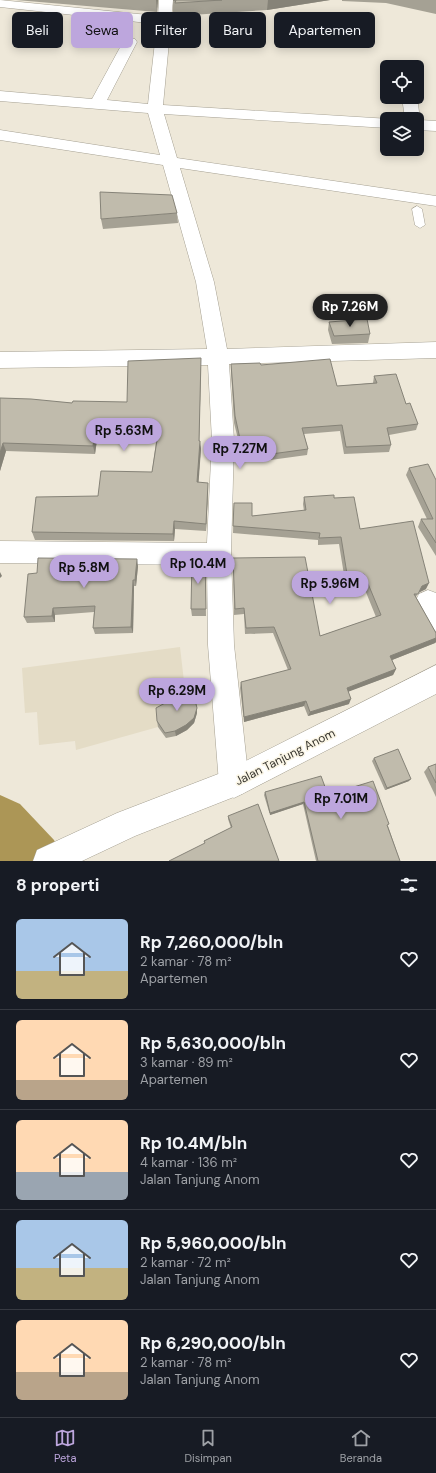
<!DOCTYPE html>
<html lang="id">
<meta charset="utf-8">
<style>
:root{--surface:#171b24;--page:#20242c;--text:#f1f3f6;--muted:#9ea1a6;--line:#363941;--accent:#bda6dd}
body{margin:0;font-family:"DM Sans",sans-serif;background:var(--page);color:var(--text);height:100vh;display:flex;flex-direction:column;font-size:15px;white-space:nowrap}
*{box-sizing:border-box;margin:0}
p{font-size:13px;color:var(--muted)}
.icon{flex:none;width:22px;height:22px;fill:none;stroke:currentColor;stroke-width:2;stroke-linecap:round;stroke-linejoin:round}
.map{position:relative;height:861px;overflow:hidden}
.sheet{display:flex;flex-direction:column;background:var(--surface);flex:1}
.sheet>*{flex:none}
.hud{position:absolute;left:12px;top:12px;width:412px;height:36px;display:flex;gap:8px}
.controls{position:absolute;left:380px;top:60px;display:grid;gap:8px}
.controls a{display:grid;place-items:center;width:44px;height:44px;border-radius:6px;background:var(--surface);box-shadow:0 2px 10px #0003;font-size:20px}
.price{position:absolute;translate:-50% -34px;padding:0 9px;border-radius:14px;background:var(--accent);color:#111;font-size:13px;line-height:26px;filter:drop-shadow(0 1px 2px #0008)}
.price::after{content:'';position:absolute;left:50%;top:24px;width:12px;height:9px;margin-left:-6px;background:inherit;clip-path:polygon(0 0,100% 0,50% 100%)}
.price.current{background:#222;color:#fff}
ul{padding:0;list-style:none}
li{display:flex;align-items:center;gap:12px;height:100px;padding:0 16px}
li+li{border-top:1px solid var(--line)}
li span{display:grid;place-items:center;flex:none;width:112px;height:80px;border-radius:6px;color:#555}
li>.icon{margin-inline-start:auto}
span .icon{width:48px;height:48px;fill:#fffc;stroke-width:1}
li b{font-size:17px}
h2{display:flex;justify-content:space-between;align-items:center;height:48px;padding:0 16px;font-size:17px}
.chip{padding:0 14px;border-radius:6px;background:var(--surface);box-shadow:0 2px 10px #0003;font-size:14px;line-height:36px}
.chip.current{background:var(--accent);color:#111}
.dock{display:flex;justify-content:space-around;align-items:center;height:56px;border-top:1px solid var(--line);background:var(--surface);font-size:11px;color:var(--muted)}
.dock a{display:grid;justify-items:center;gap:2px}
.dock .current{color:var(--accent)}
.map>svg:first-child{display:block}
.built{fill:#e4dcc6}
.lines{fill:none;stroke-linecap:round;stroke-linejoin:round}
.river{fill:#ac9656;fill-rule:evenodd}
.service-casing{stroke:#a5a092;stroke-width:1}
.minor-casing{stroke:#a5a092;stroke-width:1}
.secondary-casing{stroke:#a5a092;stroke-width:1}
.service{fill:#fff;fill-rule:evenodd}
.minor{fill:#fff;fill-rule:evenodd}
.secondary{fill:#fff;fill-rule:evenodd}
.wall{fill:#a5a194}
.shaded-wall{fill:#868378}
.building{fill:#c0bbac;stroke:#868378}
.labels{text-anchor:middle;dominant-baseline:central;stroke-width:3;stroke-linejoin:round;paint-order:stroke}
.near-street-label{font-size:12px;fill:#383630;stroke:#fbf6e6}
</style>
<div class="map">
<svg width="436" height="861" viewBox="0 0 436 861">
<rect width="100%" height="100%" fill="#eee8d9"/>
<path class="built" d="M180,647L185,690L165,693V710L158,727L76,750L75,741L39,745L37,712L25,713L22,668Z"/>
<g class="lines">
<path class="river" d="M0,795L20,804L54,840L63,861H0Z"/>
<g class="service-casing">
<path id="service" d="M417,206L422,209L425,225L420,228L415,225L412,209Z"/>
</g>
<g class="minor-casing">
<g id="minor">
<path d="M0,0L158,16L159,0H173L163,105L390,119H387V128L164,114L177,158L436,196V206L180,168L214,282L227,349L436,342V358L229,364L234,440L231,554L234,645L249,783L244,793L234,798L224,793L219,783L208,645L207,565L0,563V541L207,543L212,440L208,365L0,368V352L207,349L196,282L163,165L0,140V130L160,155L148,113L0,101V91L92,99L123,42L125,39L130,38L135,39L137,42L107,100L148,104L157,24L0,7Z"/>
<path d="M397,61L402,62L405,67H391L390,65L392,62Z"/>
<path d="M417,96L420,120L436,121V131L417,130V119H405L402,97Z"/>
<path d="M428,590L436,593V631L427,628L415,602L419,594Z"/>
</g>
</g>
<g class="secondary-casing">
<path id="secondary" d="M436,665V694L244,793L135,836L82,861H33L37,850L117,813L226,771Z"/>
</g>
<use href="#service" class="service"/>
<use href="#minor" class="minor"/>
<use href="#secondary" class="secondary"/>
</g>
<g class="wall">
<path d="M16,0H158L157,12Z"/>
<path d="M173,0H330L267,10L176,16V13H173Z"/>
<path d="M342,0H436V14L386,3L342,1Z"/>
<path d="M177,213L178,223L103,229L101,219Z"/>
<path d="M329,322L370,334L368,343L332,344L328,330Z"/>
<path d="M231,364L261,365L337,386L373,383L374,376L406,404L418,424L416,430L389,435L391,445L389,452L344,454L340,431L304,434L308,449L307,455L263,461L261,452L242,455L234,423L231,371Z"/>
<path d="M201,367L199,441L201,449L198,482L208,491L206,531L175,529L174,541L35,540L32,532L98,496L152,472L156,442H135V441L97,440L95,454L6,451L0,471V398L72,403L127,402Z"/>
<path d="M409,468L436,480V556L418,527L421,519H427L406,475Z"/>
<path d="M304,497L334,498L360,529L426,589L418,593L416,597L436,633V642L435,643L392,660L396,669L393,675L349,691V704L308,716L304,706L244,722L240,688L241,682L288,670L273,633L245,634L244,614L234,615L233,558L320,636L376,617L361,580L345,581L339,544L318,545V540L233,533L234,503L252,516L304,511L303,504Z"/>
<path d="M205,559L206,616H192L191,609Z"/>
<path d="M138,566L136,586H134L133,633L95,634L93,628L94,612L55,615V622L27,623L24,617Z"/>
<path d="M197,708V713L194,723L187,730L176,736L166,738L158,727L157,721Z"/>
<path d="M374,758L409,781L385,790L372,761Z"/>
<path d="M436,764V797L424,772L428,767Z"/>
<path d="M265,792L328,795L388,826L400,861H316L303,804L270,815L264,795Z"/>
<path d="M228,816L279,861L205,843L204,841L231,828L228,819Z"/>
</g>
<g class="shaded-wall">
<path d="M156,0H158L157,12Z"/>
<path d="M268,0H330L267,10Z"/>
<path d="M201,358V367L199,449V441Z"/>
<path d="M95,432L97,440L95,454L93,446Z"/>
<path d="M200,441L201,449L198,490L197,482Z"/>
<path d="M3,443L6,451L0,471V453Z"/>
<path d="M208,483V491L206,531V524Z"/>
<path d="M174,521L175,529L174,541L173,534Z"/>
<path d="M137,559L138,566L136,586L135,580Z"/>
<path d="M0,572L2,576L0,578Z"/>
<path d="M133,580L134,586L133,633L131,627Z"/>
<path d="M429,583L426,589L418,593L414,600L422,586Z"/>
<path d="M53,608L55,615V622L52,616Z"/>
<path d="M436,638V642L435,643L387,662L390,656Z"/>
<path d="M396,669L393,675L345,693L347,688Z"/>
<path d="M351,699L349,704L308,716L310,712Z"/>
<path d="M306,701L304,706L244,722V717Z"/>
<path d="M197,708V713L194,723L187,730L176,736L175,731Z"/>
<path d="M411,779L409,781L385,790L387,788Z"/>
<path d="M304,802L303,804L270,815V813Z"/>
</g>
<g class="building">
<path d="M173,0H222L175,3L176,0Z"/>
<path d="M100,192L172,195L177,213L101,219Z"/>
<path d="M367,319L370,334L334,336L329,322Z"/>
<path d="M201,358L199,441H200L197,482L208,483L206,524L174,521L173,534L32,532L36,497L98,496L101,471L152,472L158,434H134V432H95L93,446L3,443L0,453V398L31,399L72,403L73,401L127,402L128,361Z"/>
<path d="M330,359L337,386L377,383L374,376L396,374L406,404L410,403L418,424L387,428L391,445L346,447L342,425L302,428L308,449L264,455L262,446L242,448L235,416L231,364L260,363L261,365Z"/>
<path d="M428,464L436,480V543L421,519H433L409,468Z"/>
<path d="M334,495V498L354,497L360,529L413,521L429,583L422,586L418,594H414L436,633V638L390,656L396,669L347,688L351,699L310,712L306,701L244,717L241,682L291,669L274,627L246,628L244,608L235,609L233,558L305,557L320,636L381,615L364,574H347L341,537L319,538L320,533L233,526L234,503H252V516L306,510L304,497Z"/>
<path d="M38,558L137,559L135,580H133L131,627L93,628L95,606L53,608L52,616L24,617L28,574L37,573Z"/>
<path d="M192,559H205L206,609H191Z"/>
<path d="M192,688L197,708L194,718L186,725L175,731L165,733L157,721L156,708Z"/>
<path d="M398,749L411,779L387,788L374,758Z"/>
<path d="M436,764V783L428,767Z"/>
<path d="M321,776L328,795L373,781L389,824L387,825L400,861H318L304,802L270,813L265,792Z"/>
<path d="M258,804L279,861H169L205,843L204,841L232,827L228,816Z"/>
</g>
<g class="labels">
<g class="near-street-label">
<text transform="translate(285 757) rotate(-27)">Jalan Tanjung Anom</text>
</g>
</g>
</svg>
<div class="controls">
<a><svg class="icon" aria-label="locate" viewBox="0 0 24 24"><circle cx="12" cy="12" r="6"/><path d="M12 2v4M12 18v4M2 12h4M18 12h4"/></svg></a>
<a><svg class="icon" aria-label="layers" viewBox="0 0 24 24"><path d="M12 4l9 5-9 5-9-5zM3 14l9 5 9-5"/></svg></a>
</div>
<b class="price current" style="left:350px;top:328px">Rp 7.26M</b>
<b class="price" style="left:124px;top:452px">Rp 5.63M</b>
<b class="price" style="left:240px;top:470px">Rp 7.27M</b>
<b class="price" style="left:198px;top:585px">Rp 10.4M</b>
<b class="price" style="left:84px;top:589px">Rp 5.8M</b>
<b class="price" style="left:330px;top:605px">Rp 5.96M</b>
<b class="price" style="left:177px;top:712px">Rp 6.29M</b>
<b class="price" style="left:341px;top:820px">Rp 7.01M</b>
<div class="hud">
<a class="chip">Beli</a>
<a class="chip current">Sewa</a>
<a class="chip">Filter</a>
<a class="chip">Baru</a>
<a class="chip">Apartemen</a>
</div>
</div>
<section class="sheet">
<h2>8 properti<svg class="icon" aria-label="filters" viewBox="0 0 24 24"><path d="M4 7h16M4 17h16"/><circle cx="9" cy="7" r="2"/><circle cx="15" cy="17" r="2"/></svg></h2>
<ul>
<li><span style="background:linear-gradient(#a9c7e8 65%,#c2b280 0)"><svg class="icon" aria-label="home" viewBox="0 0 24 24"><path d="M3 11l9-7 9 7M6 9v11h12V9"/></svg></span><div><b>Rp 7,260,000/bln</b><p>2 kamar · 78 m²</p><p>Apartemen</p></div><svg class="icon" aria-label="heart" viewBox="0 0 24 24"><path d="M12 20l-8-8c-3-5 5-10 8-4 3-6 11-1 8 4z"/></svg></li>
<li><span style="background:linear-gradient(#ffd9b3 75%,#b9a48a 0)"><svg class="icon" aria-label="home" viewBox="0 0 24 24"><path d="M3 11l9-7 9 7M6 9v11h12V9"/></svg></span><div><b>Rp 5,630,000/bln</b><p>3 kamar · 89 m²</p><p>Apartemen</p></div><svg class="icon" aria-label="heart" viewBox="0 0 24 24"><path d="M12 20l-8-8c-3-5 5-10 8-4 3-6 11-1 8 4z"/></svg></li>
<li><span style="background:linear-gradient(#ffd9b3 65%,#9aa5b1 0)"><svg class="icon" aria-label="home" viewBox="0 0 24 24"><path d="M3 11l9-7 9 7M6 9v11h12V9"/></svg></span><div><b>Rp 10.4M/bln</b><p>4 kamar · 136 m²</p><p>Jalan Tanjung Anom</p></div><svg class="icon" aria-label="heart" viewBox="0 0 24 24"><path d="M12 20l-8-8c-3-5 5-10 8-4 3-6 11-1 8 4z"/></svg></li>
<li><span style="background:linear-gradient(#a9c7e8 60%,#c2b280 0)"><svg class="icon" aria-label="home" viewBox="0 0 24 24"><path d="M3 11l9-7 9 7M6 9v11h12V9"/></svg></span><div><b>Rp 5,960,000/bln</b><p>2 kamar · 72 m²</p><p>Jalan Tanjung Anom</p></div><svg class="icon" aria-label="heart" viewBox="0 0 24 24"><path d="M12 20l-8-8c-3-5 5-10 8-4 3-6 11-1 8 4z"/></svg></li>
<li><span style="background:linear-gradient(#ffd9b3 65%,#b9a48a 0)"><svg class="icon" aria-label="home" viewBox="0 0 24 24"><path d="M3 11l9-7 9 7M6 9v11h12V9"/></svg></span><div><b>Rp 6,290,000/bln</b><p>2 kamar · 78 m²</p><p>Jalan Tanjung Anom</p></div><svg class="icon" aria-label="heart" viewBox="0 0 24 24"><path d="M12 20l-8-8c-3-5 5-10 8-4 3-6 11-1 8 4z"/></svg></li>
</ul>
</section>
<nav class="dock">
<a class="current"><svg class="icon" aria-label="map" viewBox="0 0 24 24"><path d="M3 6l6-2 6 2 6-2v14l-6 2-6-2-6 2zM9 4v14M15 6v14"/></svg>Peta</a>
<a><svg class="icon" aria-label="saved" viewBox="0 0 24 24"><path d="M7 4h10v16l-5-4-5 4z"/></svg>Disimpan</a>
<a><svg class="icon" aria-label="home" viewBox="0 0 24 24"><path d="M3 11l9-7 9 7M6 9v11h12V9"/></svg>Beranda</a>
</nav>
